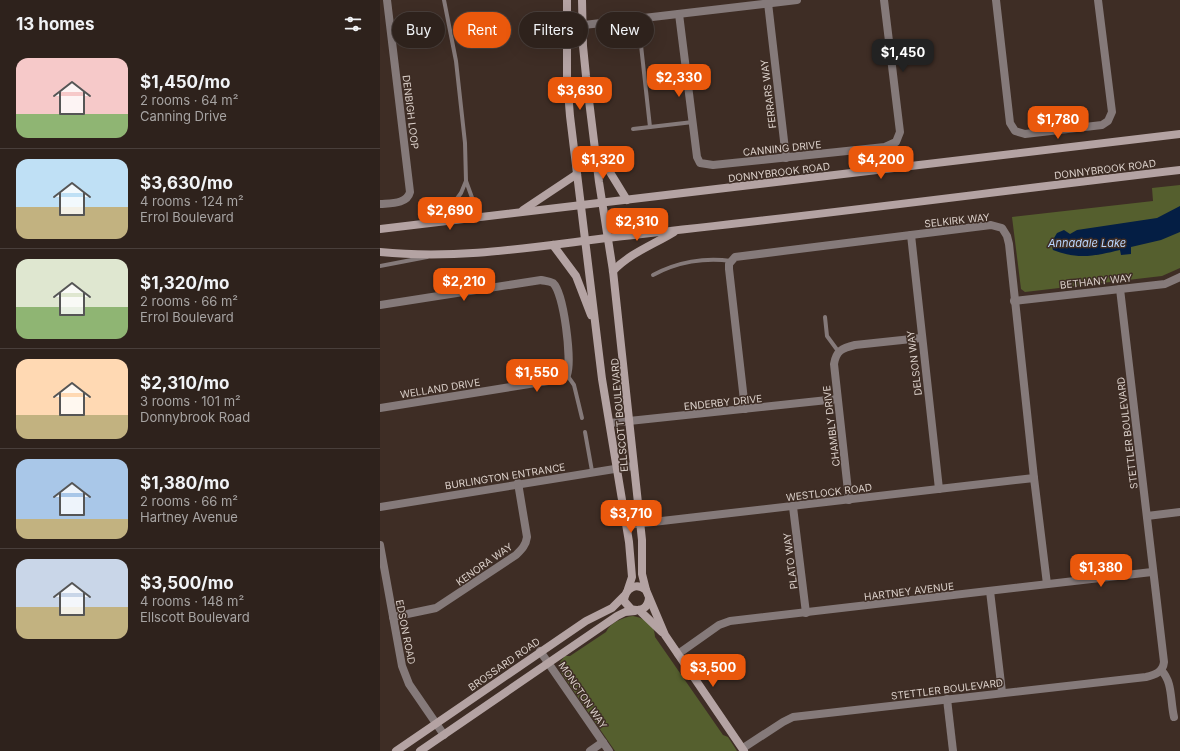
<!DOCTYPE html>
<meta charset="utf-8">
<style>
:root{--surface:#2e221c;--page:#362a25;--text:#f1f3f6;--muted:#a7a4a3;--line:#493f3b;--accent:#ea580c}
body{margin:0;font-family:Inter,sans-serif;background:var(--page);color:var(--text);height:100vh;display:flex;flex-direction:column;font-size:15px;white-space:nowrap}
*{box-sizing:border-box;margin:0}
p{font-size:13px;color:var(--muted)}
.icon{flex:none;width:22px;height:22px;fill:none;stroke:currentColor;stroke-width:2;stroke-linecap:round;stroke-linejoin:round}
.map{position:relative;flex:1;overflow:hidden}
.sheet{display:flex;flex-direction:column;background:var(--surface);width:380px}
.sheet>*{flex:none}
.hud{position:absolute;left:12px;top:12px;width:380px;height:36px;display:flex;gap:8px}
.price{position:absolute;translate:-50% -34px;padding:0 9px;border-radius:8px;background:var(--accent);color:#fff;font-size:13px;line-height:26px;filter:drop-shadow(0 1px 2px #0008)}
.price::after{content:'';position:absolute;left:50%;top:24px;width:12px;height:9px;margin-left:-6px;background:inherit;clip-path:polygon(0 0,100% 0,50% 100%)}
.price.on{background:#222;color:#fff}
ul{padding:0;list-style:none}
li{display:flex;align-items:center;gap:12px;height:100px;padding:0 16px}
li+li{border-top:1px solid var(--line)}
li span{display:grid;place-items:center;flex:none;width:112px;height:80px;border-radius:12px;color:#555}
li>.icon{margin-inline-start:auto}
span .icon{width:48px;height:48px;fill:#fffc;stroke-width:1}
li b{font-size:17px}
h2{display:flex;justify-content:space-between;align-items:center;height:48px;padding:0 16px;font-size:17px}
.tag{padding:0 14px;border-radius:18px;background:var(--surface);box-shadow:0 4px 16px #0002,0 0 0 1px var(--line);font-size:14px;line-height:36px}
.tag.on{background:var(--accent);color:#fff}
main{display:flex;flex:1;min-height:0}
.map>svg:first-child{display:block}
.green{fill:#555f2e}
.water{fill:#041e44}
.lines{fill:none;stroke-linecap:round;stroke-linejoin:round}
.lane{stroke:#857a7a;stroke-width:4}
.street{stroke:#857a7a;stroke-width:8}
.secondary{stroke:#b4a3a3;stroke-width:8}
.labels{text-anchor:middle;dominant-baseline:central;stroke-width:3;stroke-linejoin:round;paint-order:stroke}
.street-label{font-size:10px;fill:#dbd0ca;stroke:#3e2d25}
.water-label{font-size:11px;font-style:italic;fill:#b9d5fe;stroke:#3e2d25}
</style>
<main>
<section class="sheet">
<h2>13 homes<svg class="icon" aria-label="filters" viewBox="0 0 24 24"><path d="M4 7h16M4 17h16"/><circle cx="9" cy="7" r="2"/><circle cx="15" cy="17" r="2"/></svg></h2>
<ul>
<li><span style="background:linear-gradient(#f6c9c9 70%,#8fb573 0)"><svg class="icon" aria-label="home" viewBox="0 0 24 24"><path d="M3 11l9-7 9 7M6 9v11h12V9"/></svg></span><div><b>$1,450/mo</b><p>2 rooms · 64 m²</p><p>Canning Drive</p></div></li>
<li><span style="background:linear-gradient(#bfe0f5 60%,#c2b280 0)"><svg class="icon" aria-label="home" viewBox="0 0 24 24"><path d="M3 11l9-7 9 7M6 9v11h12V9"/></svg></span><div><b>$3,630/mo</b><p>4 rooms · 124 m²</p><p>Errol Boulevard</p></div></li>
<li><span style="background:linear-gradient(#dfe7d0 60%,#8fb573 0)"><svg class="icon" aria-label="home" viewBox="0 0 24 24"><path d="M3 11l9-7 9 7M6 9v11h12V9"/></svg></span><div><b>$1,320/mo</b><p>2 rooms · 66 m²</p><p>Errol Boulevard</p></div></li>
<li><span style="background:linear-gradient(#ffd9b3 70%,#c2b280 0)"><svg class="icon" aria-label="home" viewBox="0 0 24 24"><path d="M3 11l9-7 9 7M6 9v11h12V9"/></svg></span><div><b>$2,310/mo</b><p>3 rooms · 101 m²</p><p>Donnybrook Road</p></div></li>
<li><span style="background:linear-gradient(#a9c7e8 75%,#c2b280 0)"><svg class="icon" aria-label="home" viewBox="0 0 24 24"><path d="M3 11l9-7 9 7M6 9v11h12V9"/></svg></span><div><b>$1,380/mo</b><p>2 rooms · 66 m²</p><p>Hartney Avenue</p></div></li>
<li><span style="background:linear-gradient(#c9d6e8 60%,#c2b280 0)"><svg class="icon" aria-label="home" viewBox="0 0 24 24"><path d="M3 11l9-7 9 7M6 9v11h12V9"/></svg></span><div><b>$3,500/mo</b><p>4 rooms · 148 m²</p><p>Ellscott Boulevard</p></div></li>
</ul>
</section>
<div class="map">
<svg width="800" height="751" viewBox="0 0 800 751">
<rect width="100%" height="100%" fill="#3e2d25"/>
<g class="green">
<path d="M800,185V268L782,276L645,292L641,289L632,217L773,201L772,188Z"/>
<path d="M253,616C264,618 275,624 275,637L343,735L348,737L357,751H235L182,674L180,670V662L185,656H190L226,632C230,623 243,617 253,616Z"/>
</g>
<path class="water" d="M800,206V232L781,240L751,247V254L741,255L740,250C714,256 699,260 673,250L671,243L677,233L684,230L690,234L697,230L777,218Z"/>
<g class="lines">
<g class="lane">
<path d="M258,18L270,127"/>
<path d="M253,129L313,122"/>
<path d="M86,181L99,217"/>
<path d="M60,222L81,193L86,181L85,143L76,61L64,0"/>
<path d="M0,266L47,257"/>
<path d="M273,275C297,262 325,257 351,261"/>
<path d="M445,317L447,336L458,351"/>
<path d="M187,375L194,385L202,418"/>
<path d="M205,432L212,471"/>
</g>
<g class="street">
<path d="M616,0L630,123L635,131L645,134L722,125L728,121L732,112L718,0"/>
<path d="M388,3L406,158"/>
<path d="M299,14L317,157L320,163L333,165L505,147L516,142L520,132L504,0"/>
<path d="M204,25L417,0"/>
<path d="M0,204C11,203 27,204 30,192L7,0"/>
<path d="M531,235L559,489"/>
<path d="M634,301L785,284L800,277"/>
<path d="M0,305L161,280C165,281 169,281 173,283C184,293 192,360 187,375L174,380L0,408"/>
<path d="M365,409L349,269V264L355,257L611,225L622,228L627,236L629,244L654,478L667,584"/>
<path d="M230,423L457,399"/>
<path d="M469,500L454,364C456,351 462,348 475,345L541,338"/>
<path d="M0,507L253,466"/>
<path d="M413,507L426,613"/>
<path d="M767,516L800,512"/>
<path d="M247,525L654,478"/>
<path d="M0,545L22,666L29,684L64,735"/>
<path d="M610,591L622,692"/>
<path d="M13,617L56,608L136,555C142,549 146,545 147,537L138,483"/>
<path d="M160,651L229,751"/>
<path d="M298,654L339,625L350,621L772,572"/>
<path d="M781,670C793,682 790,700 794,717"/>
<path d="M567,699L573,751"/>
<path d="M363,748L403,722L413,717L766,677C775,675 783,672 784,662L740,289"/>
<path d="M210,751L223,742"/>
</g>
<g class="secondary">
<path d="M187,0V79L190,116L222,379L249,542L252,577L248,589"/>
<path d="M202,0L203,46L206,76L219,182L233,271L262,540V574L266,590"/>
<path d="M217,151L247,200"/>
<path d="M143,210L197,174"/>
<path d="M0,229L800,134"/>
<path d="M173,245L196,276L211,315"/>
<path d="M0,252C90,261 173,243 262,234C441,215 620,191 800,170"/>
<path d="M233,271C250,253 273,245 294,232"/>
<path d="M269,598C268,608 261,612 251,609L244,601C245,588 256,582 266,590L285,635L364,751"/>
<path d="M259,610L282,632"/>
<path d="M16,751L206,621L232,608L244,596"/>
<path d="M40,751L237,616L245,612L255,611"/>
</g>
</g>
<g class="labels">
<g class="street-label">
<text transform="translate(388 94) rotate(-97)">FERRARS WAY</text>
<text transform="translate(31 112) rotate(83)">DENBIGH LOOP</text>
<text transform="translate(402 148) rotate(-6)">CANNING DRIVE</text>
<text transform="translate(725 169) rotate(-7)">DONNYBROOK ROAD</text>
<text transform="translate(399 172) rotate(-7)">DONNYBROOK ROAD</text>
<text transform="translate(577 220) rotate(-6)">SELKIRK WAY</text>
<text transform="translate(716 281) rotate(-6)">BETHANY WAY</text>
<text transform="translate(534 363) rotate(-97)">DELSON WAY</text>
<text transform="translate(60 388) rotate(-9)">WELLAND DRIVE</text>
<text transform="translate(343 402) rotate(-6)">ENDERBY DRIVE</text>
<text transform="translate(239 415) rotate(-95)">ELLSCOTT BOULEVARD</text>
<text transform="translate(451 426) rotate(-97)">CHAMBLY DRIVE</text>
<text transform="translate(747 433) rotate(-97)">STETTLER BOULEVARD</text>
<text transform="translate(125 476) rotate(-9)">BURLINGTON ENTRANCE</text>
<text transform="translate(449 492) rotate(-7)">WESTLOCK ROAD</text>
<text transform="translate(410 561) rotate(-97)">PLATO WAY</text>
<text transform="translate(104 564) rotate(-35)">KENORA WAY</text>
<text transform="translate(529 591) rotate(-7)">HARTNEY AVENUE</text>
<text transform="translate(26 632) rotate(79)">EDSON ROAD</text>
<text transform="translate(124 664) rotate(-35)">BROSSARD ROAD</text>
<text transform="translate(567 689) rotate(-7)">STETTLER BOULEVARD</text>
<text transform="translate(203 695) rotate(56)">MONCTON WAY</text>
</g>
<g class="water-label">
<text x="707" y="243">Annadale Lake</text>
</g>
</g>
</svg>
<b class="price on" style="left:523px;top:73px">$1,450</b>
<b class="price" style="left:299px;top:98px">$2,330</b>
<b class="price" style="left:200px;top:111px">$3,630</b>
<b class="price" style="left:678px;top:140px">$1,780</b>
<b class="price" style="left:223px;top:180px">$1,320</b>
<b class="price" style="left:501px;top:180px">$4,200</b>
<b class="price" style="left:70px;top:231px">$2,690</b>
<b class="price" style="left:257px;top:242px">$2,310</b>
<b class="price" style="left:84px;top:302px">$2,210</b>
<b class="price" style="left:157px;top:393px">$1,550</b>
<b class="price" style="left:251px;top:534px">$3,710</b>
<b class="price" style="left:721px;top:588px">$1,380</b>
<b class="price" style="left:333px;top:688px">$3,500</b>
<div class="hud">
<a class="tag">Buy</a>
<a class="tag on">Rent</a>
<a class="tag">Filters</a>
<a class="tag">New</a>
</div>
</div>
</main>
